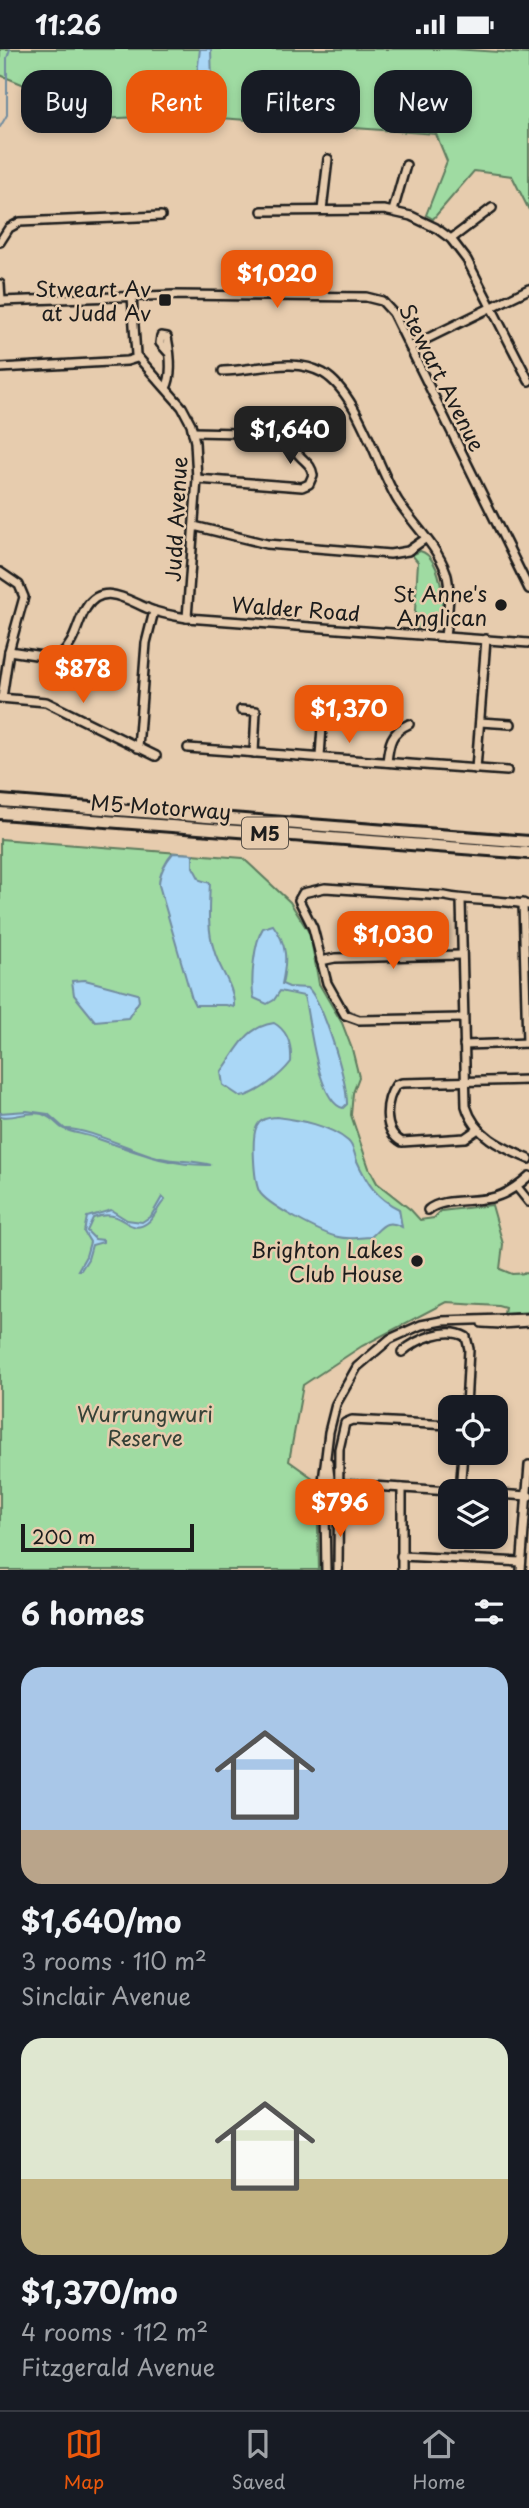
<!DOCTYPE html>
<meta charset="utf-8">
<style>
:root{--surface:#171b24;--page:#20242c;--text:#f1f3f6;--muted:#9ea1a6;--line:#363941;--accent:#ea580c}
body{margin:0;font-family:"Playpen Sans",sans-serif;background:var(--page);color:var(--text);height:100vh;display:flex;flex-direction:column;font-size:26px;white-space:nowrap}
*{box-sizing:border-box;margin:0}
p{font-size:23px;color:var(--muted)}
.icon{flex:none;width:38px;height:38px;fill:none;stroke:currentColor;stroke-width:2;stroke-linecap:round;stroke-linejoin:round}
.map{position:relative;height:1521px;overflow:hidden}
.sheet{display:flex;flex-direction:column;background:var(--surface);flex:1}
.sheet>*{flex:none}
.top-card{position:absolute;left:21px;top:21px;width:488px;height:63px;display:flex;gap:14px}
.fabs{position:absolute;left:438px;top:1346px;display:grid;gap:14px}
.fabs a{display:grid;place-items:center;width:70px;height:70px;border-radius:14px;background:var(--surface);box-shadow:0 4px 10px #0003;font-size:35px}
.scale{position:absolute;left:21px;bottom:18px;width:173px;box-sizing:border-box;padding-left:7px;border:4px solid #1c1c1c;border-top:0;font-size:19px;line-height:24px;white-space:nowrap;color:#1c1c1c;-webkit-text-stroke:5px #e7ccae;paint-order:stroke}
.price{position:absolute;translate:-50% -60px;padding:0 16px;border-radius:14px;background:var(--accent);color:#fff;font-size:23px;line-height:46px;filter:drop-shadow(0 2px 4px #0008)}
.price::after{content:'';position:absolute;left:50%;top:42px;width:21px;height:16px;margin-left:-10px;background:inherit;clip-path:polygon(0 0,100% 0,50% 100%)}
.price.selected{background:#222;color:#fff}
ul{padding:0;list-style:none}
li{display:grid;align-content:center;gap:14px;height:371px;padding:0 21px}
li span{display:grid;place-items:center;height:217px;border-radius:21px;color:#555}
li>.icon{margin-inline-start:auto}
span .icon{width:126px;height:126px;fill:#fffc;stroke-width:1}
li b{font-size:30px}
h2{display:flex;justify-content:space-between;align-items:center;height:84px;padding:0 21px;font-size:30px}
.chip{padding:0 24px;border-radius:21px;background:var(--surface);box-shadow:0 4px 10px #0003;font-size:24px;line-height:63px}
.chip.selected{background:var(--accent);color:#fff}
.status{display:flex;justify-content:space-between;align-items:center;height:49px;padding:0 35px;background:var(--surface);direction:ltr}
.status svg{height:19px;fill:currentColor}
.tabs{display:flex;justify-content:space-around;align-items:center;height:98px;border-top:2px solid var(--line);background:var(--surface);font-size:19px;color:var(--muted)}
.tabs a{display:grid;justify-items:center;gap:4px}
.tabs .selected{color:var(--accent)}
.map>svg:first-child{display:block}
.green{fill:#9fdba2;stroke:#5e7c5f;stroke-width:2}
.water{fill:#aad7f6;stroke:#718c9f;stroke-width:2}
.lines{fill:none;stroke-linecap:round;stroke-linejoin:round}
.stream{stroke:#718c9f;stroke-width:2}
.minor-casing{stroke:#1c1c1c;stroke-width:12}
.highway-casing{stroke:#1c1c1c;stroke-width:16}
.minor{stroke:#e7ccae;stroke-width:7}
.highway{stroke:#e7ccae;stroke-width:10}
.poi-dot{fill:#1c1c1c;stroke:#e7ccae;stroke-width:2.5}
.labels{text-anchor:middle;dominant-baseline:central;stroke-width:5;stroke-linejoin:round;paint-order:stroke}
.shield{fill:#e7ccae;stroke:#595148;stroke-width:2}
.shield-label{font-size:19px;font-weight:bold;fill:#1c1c1c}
.poi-label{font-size:21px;fill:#1c1c1c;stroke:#e7ccae;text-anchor:end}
.street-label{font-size:21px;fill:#1c1c1c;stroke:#e7ccae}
.park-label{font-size:21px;fill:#364237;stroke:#e7ccae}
</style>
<div class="status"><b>11:26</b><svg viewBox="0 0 49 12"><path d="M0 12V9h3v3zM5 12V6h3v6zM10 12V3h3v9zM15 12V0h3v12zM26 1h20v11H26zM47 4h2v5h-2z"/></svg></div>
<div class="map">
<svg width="529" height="1521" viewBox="0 0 529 1521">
<rect width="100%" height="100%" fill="#e7ccae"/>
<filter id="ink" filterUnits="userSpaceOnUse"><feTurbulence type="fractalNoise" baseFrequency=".0143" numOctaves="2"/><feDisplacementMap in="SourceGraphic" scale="14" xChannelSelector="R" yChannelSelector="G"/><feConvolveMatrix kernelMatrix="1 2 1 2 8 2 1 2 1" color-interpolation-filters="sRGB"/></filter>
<g filter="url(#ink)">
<g class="green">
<path d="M0,0H454L529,5V161L512,127L474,122L433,170L426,166L447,112L436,85L179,66L80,71L65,64L49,46L0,26Z"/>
<path d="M420,502C443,507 448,568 436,577C430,581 420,578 414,578L418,513L412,506Z"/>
<path d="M0,790L243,809L290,853L310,885L319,935L342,974L352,1000L359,1028L353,1044L351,1066L369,1119L377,1134L411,1161L420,1171L434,1169L441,1162L492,1156L503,1195L500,1220L512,1225L529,1224V1263L504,1265L505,1258L498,1256L446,1253L362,1297L303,1336L289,1412L317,1432L319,1521H0Z"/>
</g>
<g class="water">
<path d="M200,0H211L212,32L206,49L199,52L192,50L189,45L197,25Z"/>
<path d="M173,804L193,805V818L200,831L210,834C209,857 207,879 214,901C219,921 235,937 234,958L226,956H195L192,950L159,836C159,825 166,812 173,804Z"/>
<path d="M273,876C288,896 287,912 282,935L289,938L308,939C324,955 347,1032 347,1055L343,1059C317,1053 310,970 304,947L280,942L274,951L267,955L254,949C250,933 254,893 263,879Z"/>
<path d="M85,931L138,945L139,952L128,969L95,972L74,946L72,932Z"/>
<path d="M274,974C288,982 292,997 291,1013C281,1026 258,1045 241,1048L223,1036L221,1023C238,1001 245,978 274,974Z"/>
<path d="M27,1062L48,1065L65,1080C88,1079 135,1103 161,1109C177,1113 195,1111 211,1116C166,1117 136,1102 95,1089C85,1085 73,1084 64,1080C58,1078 54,1069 42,1065C27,1061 12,1071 0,1067V1064Z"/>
<path d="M276,1068C301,1071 329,1076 348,1092C354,1097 354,1105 357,1112C367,1134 376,1149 399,1160L402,1178C385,1170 383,1177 371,1188C360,1188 349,1191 338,1188C323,1185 265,1155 259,1142C254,1131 251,1087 257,1077C261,1069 269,1069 276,1068Z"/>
<path d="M162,1148L165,1151C157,1158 156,1168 147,1174C127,1188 123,1157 93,1169L87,1182L95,1190L103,1191V1193L92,1196L88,1210L81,1221H78L86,1207L90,1193L84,1183L87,1168L111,1161L127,1171L142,1173L151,1167Z"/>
</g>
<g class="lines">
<path class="stream" d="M0,78L7,66V9L10,0"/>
<g class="minor-casing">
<g id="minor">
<path d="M322,161L328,110"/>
<path d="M262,162L384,161L411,167L436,179L451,190L467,211L529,332"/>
<path d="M393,162L406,116"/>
<path d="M451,190L492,159"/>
<path d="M0,193L9,179L20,173L161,167"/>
<path d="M0,235L1,252"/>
<path d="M132,247L136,306L182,358L191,375L195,393L197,430L187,569"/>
<path d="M0,252L175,246L366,248L382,252L393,264L529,540"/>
<path d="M410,298L529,240"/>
<path d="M0,319L127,312L137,309"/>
<path d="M223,322C255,322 293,307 323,324C358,344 377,418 398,452C413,475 437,497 446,523C452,543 447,567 445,588"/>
<path d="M166,339C173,326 170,303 167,288L161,287L160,294L168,303"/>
<path d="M193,383L288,385C296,392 293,399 299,406C306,414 311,415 313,426L309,435L302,438L197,430"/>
<path d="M194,477L267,495L390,505L408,502L425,490"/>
<path d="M0,523L19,536L24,548L9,602L2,649"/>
<path d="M9,602L49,608L60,607C76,593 76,576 86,559C103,532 129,552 149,560C161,565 174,567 187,569L529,594"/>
<path d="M0,649L46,653L156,707"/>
<path d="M241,661L256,662L254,704"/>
<path d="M480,673L511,675"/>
<path d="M138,699L146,594L154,562"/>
<path d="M188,699L507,722"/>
<path d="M320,708L323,662"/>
<path d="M387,713C389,694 391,683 409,675"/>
<path d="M476,720L486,590"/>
<path d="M461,851L466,1057C475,1087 501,1098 529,1110"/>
<path d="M523,854L527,994"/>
<path d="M321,912L335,909L461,906"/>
<path d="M463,969L359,971L345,966L327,934L313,879L299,851L303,844L325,839L445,847C473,853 501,850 529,856"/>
<path d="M464,996L529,994"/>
<path d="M478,1080L465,1089L402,1093C382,1082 385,1052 396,1036L402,1034L529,1031"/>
<path d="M517,1138L529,1153"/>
<path d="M428,1161C442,1148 476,1154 495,1148C509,1144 519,1136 529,1127"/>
<path d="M482,1274L501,1275L529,1273"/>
<path d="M402,1303C417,1290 447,1277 466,1288L469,1300L466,1358"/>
<path d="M341,1435L450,1442"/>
<path d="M402,1439V1521"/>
<path d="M460,1442L463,1404"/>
<path d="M495,1445L529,1447"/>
<path d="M326,1456L330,1429L328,1413"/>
<path d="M401,1507L521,1513"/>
<path d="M326,1521L325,1461L322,1440L329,1383L336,1355L357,1318L390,1290L421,1276L442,1272L529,1269"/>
<path d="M338,1521L339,1400L345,1374L352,1371L450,1376"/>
<path d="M521,1521L529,1416"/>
</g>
</g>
<g class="highway-casing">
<g id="highway">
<path d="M0,752L529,793"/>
<path d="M0,764L529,804"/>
</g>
</g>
<use href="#minor" class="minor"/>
<use href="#highway" class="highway"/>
</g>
</g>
<g class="poi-dot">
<rect x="158" y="244" width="14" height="14" rx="3.5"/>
<circle cx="501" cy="556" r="7"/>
<circle cx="417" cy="1212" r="7"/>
</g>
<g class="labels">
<rect class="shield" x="242" y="768.5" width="46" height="31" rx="5"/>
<g class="shield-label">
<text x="265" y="784">M5</text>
</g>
<g class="poi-label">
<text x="151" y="239">Stweart Av<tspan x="151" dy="24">at Judd Av</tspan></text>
<text x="487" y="544">St Anne's<tspan x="487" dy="24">Anglican</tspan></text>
<text x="403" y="1200">Brighton Lakes<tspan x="403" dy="24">Club House</tspan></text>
</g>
<g class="street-label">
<text transform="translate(443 328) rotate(63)">Stewart Avenue</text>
<text transform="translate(175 470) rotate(-87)">Judd Avenue</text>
<text transform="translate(296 559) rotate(4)">Walder Road</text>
<text transform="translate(161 757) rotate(4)">M5 Motorway</text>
</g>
<g class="park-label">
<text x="145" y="1364">Wurrungwuri<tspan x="145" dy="24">Reserve</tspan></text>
</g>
</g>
</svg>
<div class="fabs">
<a><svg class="icon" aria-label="locate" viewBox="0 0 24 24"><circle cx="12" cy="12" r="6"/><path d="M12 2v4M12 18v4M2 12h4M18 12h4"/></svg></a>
<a><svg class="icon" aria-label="layers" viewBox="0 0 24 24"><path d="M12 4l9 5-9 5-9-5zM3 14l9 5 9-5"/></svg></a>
</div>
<div class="scale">200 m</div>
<b class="price" style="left:277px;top:261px">$1,020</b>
<b class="price selected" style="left:290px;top:417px">$1,640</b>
<b class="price" style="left:83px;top:656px">$878</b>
<b class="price" style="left:349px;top:696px">$1,370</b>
<b class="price" style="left:393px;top:922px">$1,030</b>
<b class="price" style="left:340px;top:1490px">$796</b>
<div class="top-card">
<a class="chip">Buy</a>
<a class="chip selected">Rent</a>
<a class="chip">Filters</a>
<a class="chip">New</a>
</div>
</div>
<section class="sheet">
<h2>6 homes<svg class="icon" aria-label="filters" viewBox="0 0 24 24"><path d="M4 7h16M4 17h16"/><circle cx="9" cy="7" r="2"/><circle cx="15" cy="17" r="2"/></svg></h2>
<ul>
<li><span style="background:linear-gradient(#a9c7e8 75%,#b9a48a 0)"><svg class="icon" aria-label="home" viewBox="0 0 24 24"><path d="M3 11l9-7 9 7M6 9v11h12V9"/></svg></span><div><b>$1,640/mo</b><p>3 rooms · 110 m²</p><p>Sinclair Avenue</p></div></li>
<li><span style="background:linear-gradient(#dfe7d0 65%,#c2b280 0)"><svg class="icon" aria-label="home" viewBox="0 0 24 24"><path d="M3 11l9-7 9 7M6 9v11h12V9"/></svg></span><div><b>$1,370/mo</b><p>4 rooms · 112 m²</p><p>Fitzgerald Avenue</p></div></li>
</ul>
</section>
<nav class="tabs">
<a class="selected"><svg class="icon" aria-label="map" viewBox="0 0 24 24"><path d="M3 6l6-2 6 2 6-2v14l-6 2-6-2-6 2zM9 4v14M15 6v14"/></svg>Map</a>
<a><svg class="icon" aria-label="saved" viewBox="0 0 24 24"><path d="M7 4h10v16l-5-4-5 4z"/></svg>Saved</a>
<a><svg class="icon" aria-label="home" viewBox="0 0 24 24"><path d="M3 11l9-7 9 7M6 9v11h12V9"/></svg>Home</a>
</nav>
